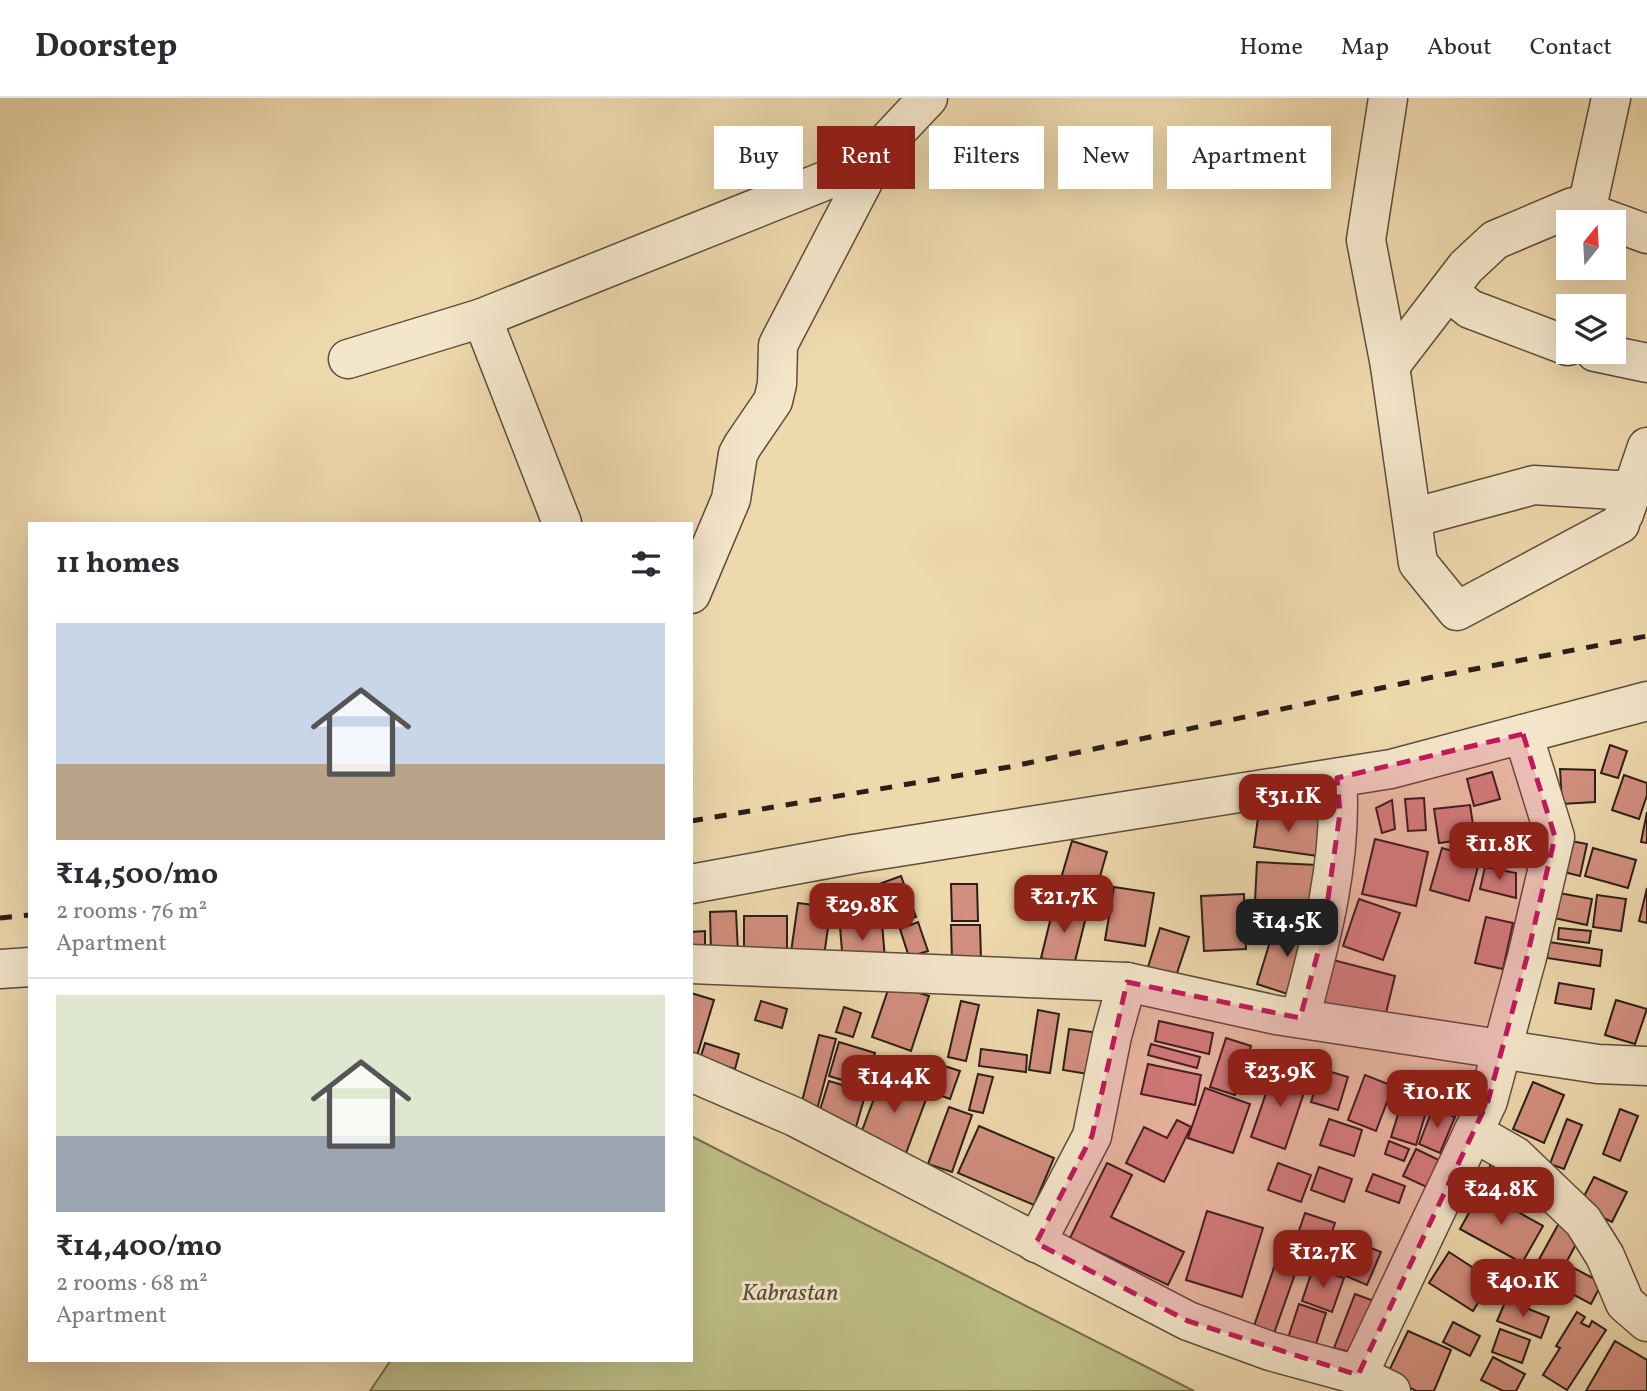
<!DOCTYPE html>
<meta charset="utf-8">
<style>
:root{--surface:#fff;--page:#f2f2f3;--text:#2b2b33;--muted:#7c7c81;--line:#e1e1e2;--accent:#8f2418}
body{margin:0;font-family:Vollkorn,serif;background:var(--page);color:var(--text);height:100vh;display:flex;flex-direction:column;font-size:26px;white-space:nowrap}
*{box-sizing:border-box;margin:0}
p{font-size:23px;color:var(--muted)}
.icon{flex:none;width:38px;height:38px;fill:none;stroke:currentColor;stroke-width:2;stroke-linecap:round;stroke-linejoin:round}
.map{position:relative;flex:1;overflow:hidden}
.panel{position:absolute;left:28px;top:424px;width:665px;height:840px;display:flex;flex-direction:column;background:var(--surface);border-radius:0px;box-shadow:0 7px 28px #0002}
.panel>*{flex:none}
.top-card{position:absolute;left:714px;top:28px;width:665px;height:63px;display:flex;gap:14px}
.needle{width:46px;rotate:18deg}
.tools{position:absolute;left:1556px;top:112px;display:grid;gap:14px}
.tools a{display:grid;place-items:center;width:70px;height:70px;border-radius:0px;background:var(--surface);box-shadow:0 7px 28px #0002;font-size:35px}
.price{position:absolute;translate:-50% -60px;padding:0 16px;border-radius:14px;background:var(--accent);color:#fff;font-size:23px;line-height:46px;filter:drop-shadow(0 2px 4px #0008)}
.price::after{content:'';position:absolute;left:50%;top:42px;width:21px;height:16px;margin-left:-10px;background:inherit;clip-path:polygon(0 0,100% 0,50% 100%)}
.price.selected{background:#222;color:#fff}
ul{padding:0;list-style:none}
li{display:grid;align-content:center;gap:14px;height:371px;padding:0 28px}
li+li{border-top:2px solid var(--line)}
li span{display:grid;place-items:center;height:217px;border-radius:0px;color:#555}
li>.icon{margin-inline-start:auto}
span .icon{width:126px;height:126px;fill:#fffc;stroke-width:1}
li b{font-size:30px}
h2{display:flex;justify-content:space-between;align-items:center;height:84px;padding:0 28px;font-size:30px}
.tag{padding:0 24px;border-radius:0px;background:var(--surface);box-shadow:0 7px 28px #0002;font-size:24px;line-height:63px}
.tag.selected{background:var(--accent);color:#fff}
header{display:flex;align-items:center;gap:42px;box-sizing:border-box;height:98px;padding:0 35px;background:var(--surface);border-bottom:2px solid var(--line)}
header strong{font-size:33px}
nav{display:flex;gap:38px;margin-inline-start:auto;font-size:24px}
.map>svg:first-child{display:block}
.green{fill:#bebe86;stroke:#756e4e;stroke-width:2}
.building{fill:#d38f7f;stroke:#2c1e17;stroke-width:2}
.lines{fill:none;stroke-linecap:round;stroke-linejoin:round}
.minor-casing{stroke:#5c4d3c;stroke-width:41}
.minor{stroke:#f4e6ca;stroke-width:38}
.rail{stroke:#2c1e17;stroke-width:5;stroke-dasharray:12 12;stroke-linecap:butt}
.marked{fill:#c2185b;fill-opacity:0.2;stroke:#c2185b;stroke-width:5;stroke-dasharray:14 9;stroke-linejoin:round}
.labels{text-anchor:middle;dominant-baseline:central;stroke-width:6;stroke-linejoin:round;paint-order:stroke}
.park-label{font-size:24px;font-style:italic;fill:#584e38;stroke:#f4e6ca}
</style>
<header>
<strong>Doorstep</strong>
<nav><a>Home</a><a>Map</a><a>About</a><a>Contact</a></nav>
</header>
<div class="map">
<svg width="1647" height="1293" viewBox="0 0 1647 1293">
<rect width="100%" height="100%" fill="#eed9ad"/>
<filter id="stains"><feTurbulence type="fractalNoise" baseFrequency=".00286" numOctaves="4"/><feColorMatrix values="0 0 0 0 .2 0 0 0 0 .09 0 0 0 0 .02 0 0 0 .5 -.17"/></filter>
<radialGradient id="worn" r=".72"><stop offset=".6" stop-color="#630" stop-opacity="0"/><stop offset="1" stop-color="#630" stop-opacity=".3"/></radialGradient>
<path class="green" d="M691,1038L1194,1293H370L391,1262H691Z"/>
<g class="building">
<path d="M1610,647L1627,653L1618,680L1601,675Z"/>
<path d="M1560,671L1595,672V704L1562,706Z"/>
<path d="M1492,674L1500,701L1474,708L1467,681Z"/>
<path d="M1624,677L1647,685V697L1639,721L1612,712Z"/>
<path d="M1424,700L1426,732L1408,733L1405,701Z"/>
<path d="M1392,702L1395,731L1382,735L1376,710Z"/>
<path d="M1470,707L1475,740L1439,745L1434,711Z"/>
<path d="M1259,713L1322,722L1318,758L1254,749Z"/>
<path d="M1647,714V745L1641,744Z"/>
<path d="M1484,725L1497,729L1492,744L1479,739Z"/>
<path d="M1375,741L1428,754L1416,808L1362,796Z"/>
<path d="M1072,743L1107,754L1090,813L1054,804Z"/>
<path d="M1571,743L1587,746L1580,778L1564,774Z"/>
<path d="M1442,750L1480,761L1469,803L1430,792Z"/>
<path d="M1593,750L1636,762L1628,790L1585,778Z"/>
<path d="M1257,764L1317,767L1315,806L1255,803Z"/>
<path d="M1485,769L1516,775V800L1480,791Z"/>
<path d="M901,778L916,819L894,827L879,786Z"/>
<path d="M951,786H977L978,823H952Z"/>
<path d="M1114,789L1154,795L1145,848L1105,842Z"/>
<path d="M1647,790V825L1639,823Z"/>
<path d="M1559,795L1592,801L1587,827L1554,820Z"/>
<path d="M1244,796L1246,851L1204,853L1201,798Z"/>
<path d="M1597,797L1626,801L1621,833L1593,829Z"/>
<path d="M1359,801L1400,815L1383,862L1343,848Z"/>
<path d="M798,805L831,809L824,858L791,854Z"/>
<path d="M1054,807L1087,815L1074,867L1041,860Z"/>
<path d="M736,813L738,855L711,856L710,814Z"/>
<path d="M744,818H787V857L744,856Z"/>
<path d="M1486,819L1513,825L1503,871L1475,865Z"/>
<path d="M918,824L928,853L909,859L900,831Z"/>
<path d="M1276,824L1317,836L1297,899L1257,886Z"/>
<path d="M882,825L885,861L843,865L840,829Z"/>
<path d="M951,827H980L981,861L952,862Z"/>
<path d="M1160,830L1189,839L1176,878L1148,869Z"/>
<path d="M1559,830L1591,833L1589,845L1558,841Z"/>
<path d="M705,833V861H691V834Z"/>
<path d="M1549,844L1602,852L1600,868L1547,860Z"/>
<path d="M1333,862L1395,878L1384,923L1321,907Z"/>
<path d="M1559,885L1594,891L1591,911L1555,905Z"/>
<path d="M890,886L929,898L911,953L872,939Z"/>
<path d="M691,895L714,902L696,961L691,960Z"/>
<path d="M1616,902L1647,911L1635,946L1605,937Z"/>
<path d="M761,903L787,911L782,930L755,922Z"/>
<path d="M961,903L979,907L966,963L948,959Z"/>
<path d="M844,909L861,915L853,939L836,934Z"/>
<path d="M1038,912L1059,916L1050,975L1029,972Z"/>
<path d="M1159,923L1213,935L1209,956L1155,943Z"/>
<path d="M1069,931L1107,936L1101,978L1063,972Z"/>
<path d="M819,937L836,941L816,1015L800,1011Z"/>
<path d="M1226,940L1251,948L1235,997L1210,989Z"/>
<path d="M839,944L875,955L865,989L829,978Z"/>
<path d="M705,945L739,956L735,971L700,961Z"/>
<path d="M1151,946L1200,959L1197,970L1148,957Z"/>
<path d="M981,951L1027,957L1026,974L979,968Z"/>
<path d="M932,964L960,973L950,1001L923,991Z"/>
<path d="M1148,966L1201,977L1195,1007L1141,996Z"/>
<path d="M1321,971L1348,979L1338,1012L1311,1004Z"/>
<path d="M1274,972L1308,983L1285,1051L1251,1039Z"/>
<path d="M978,976L993,979L983,1015L969,1012Z"/>
<path d="M1365,977L1393,988L1376,1033L1348,1022Z"/>
<path d="M882,979L928,996L906,1055L860,1038Z"/>
<path d="M829,983L866,994L856,1029L818,1018Z"/>
<path d="M1533,984L1564,997L1544,1045L1513,1031Z"/>
<path d="M1407,988L1432,995L1416,1047L1391,1039Z"/>
<path d="M1205,990L1250,1006L1233,1055L1188,1040Z"/>
<path d="M949,1009L972,1017L952,1074L928,1066Z"/>
<path d="M1433,1010L1455,1019L1440,1055L1419,1046Z"/>
<path d="M1620,1011L1638,1018L1620,1063L1603,1056Z"/>
<path d="M1329,1021L1362,1032L1354,1058L1320,1047Z"/>
<path d="M1567,1021L1582,1027L1564,1071L1550,1066Z"/>
<path d="M1177,1022L1191,1029L1164,1084L1126,1065L1144,1029L1167,1040Z"/>
<path d="M979,1028L1054,1060L1034,1107L958,1075Z"/>
<path d="M1389,1043L1409,1051L1404,1063L1385,1056Z"/>
<path d="M1416,1051L1445,1065L1433,1092L1403,1078Z"/>
<path d="M1493,1062L1529,1080L1517,1103L1482,1085Z"/>
<path d="M1107,1065L1132,1077L1111,1119L1184,1154L1168,1187L1070,1140Z"/>
<path d="M1278,1065L1311,1077L1301,1104L1268,1092Z"/>
<path d="M1319,1069L1352,1081L1344,1104L1311,1092Z"/>
<path d="M1373,1076L1405,1088L1399,1105L1366,1093Z"/>
<path d="M1594,1079L1627,1094L1612,1124L1579,1108Z"/>
<path d="M1481,1093L1543,1128L1522,1165L1460,1131Z"/>
<path d="M1207,1113L1263,1130L1242,1199L1186,1182Z"/>
<path d="M1305,1115L1335,1125L1323,1160L1293,1150Z"/>
<path d="M1559,1125L1581,1137L1553,1189L1531,1176Z"/>
<path d="M1340,1137L1381,1154L1367,1187L1327,1170Z"/>
<path d="M1280,1152L1301,1159L1272,1241L1252,1234Z"/>
<path d="M1449,1154L1492,1182L1473,1213L1429,1185Z"/>
<path d="M1570,1168L1602,1185L1591,1206L1559,1189Z"/>
<path d="M1313,1170L1344,1180L1332,1214L1302,1203Z"/>
<path d="M1355,1196L1374,1203L1354,1255L1334,1250Z"/>
<path d="M1506,1202L1549,1219L1541,1240L1497,1223Z"/>
<path d="M1299,1206L1326,1215L1314,1252L1287,1243Z"/>
<path d="M1577,1214L1585,1219L1581,1225L1589,1229L1592,1223L1606,1232L1567,1292L1543,1277L1560,1250L1556,1248Z"/>
<path d="M1453,1224L1480,1238L1470,1258L1443,1244Z"/>
<path d="M1500,1231L1530,1242L1522,1265L1492,1254Z"/>
<path d="M1408,1233L1451,1252L1434,1293H1416L1387,1277Z"/>
<path d="M1615,1243L1647,1262V1293H1586Z"/>
<path d="M1493,1259L1525,1276L1516,1293H1503L1481,1282Z"/>
</g>
<g class="lines">
<g class="minor-casing">
<g id="minor">
<path d="M1388,0L1366,142L1390,268L1418,465L1457,513L1620,426"/>
<path d="M1586,114L1611,0"/>
<path d="M1449,194L1470,211L1568,248"/>
<path d="M482,220L562,425"/>
<path d="M1595,254L1647,265"/>
<path d="M348,261L482,220L857,70L880,51L928,0"/>
<path d="M1390,268L1466,169L1495,142L1573,109L1647,136"/>
<path d="M1624,416L1647,349"/>
<path d="M1412,420L1534,387L1632,393"/>
<path d="M691,496L731,401L738,356L743,347L773,303L777,286L778,247L879,53"/>
<path d="M691,786L854,756L1391,671L1647,603"/>
<path d="M691,866L1127,884L1276,917L1598,966L1647,968"/>
<path d="M0,871L30,869"/>
<path d="M1300,920C1321,842 1343,761 1337,680"/>
<path d="M691,974L795,1019L1188,1223L1270,1253L1358,1277L1391,1293"/>
<path d="M1473,1034L1515,1058L1583,1123L1605,1158L1625,1205L1647,1224"/>
<path d="M1036,1145L1092,1038L1112,938L1127,884"/>
<path d="M1358,1277L1488,1003L1527,859L1555,739L1523,636"/>
</g>
</g>
<use href="#minor" class="minor"/>
<g class="rail">
<path d="M691,723L1009,669L1433,579L1647,538"/>
<path d="M0,820L30,817"/>
</g>
</g>
<path class="marked" d="M1523,636L1555,739L1527,859L1488,1003L1358,1277L1188,1223L1036,1145L1092,1038L1127,884L1300,920L1323,836L1340,715L1337,680Z"/>
<g class="labels">
<g class="park-label">
<text x="790" y="1196">Kabrastan</text>
</g>
</g>
<rect width="100%" height="100%" filter="url(#stains)"/>
<rect width="100%" height="100%" fill="url(#worn)"/>
</svg>
<div class="tools">
<a><svg class="needle" viewBox="-14 -14 28 28"><path d="M0-13l5 13h-10z" fill="#e53935"/><path d="M0 13l5-13h-10z" fill="#7c7c81"/></svg></a>
<a><svg class="icon" aria-label="layers" viewBox="0 0 24 24"><path d="M12 4l9 5-9 5-9-5zM3 14l9 5 9-5"/></svg></a>
</div>
<b class="price" style="left:1288px;top:736px">₹31.1K</b>
<b class="price" style="left:1499px;top:784px">₹11.8K</b>
<b class="price" style="left:1064px;top:837px">₹21.7K</b>
<b class="price" style="left:862px;top:845px">₹29.8K</b>
<b class="price selected" style="left:1287px;top:861px">₹14.5K</b>
<b class="price" style="left:1280px;top:1011px">₹23.9K</b>
<b class="price" style="left:894px;top:1017px">₹14.4K</b>
<b class="price" style="left:1437px;top:1032px">₹10.1K</b>
<b class="price" style="left:1501px;top:1129px">₹24.8K</b>
<b class="price" style="left:1323px;top:1192px">₹12.7K</b>
<b class="price" style="left:1523px;top:1221px">₹40.1K</b>
<div class="top-card">
<a class="tag">Buy</a>
<a class="tag selected">Rent</a>
<a class="tag">Filters</a>
<a class="tag">New</a>
<a class="tag">Apartment</a>
</div>
<section class="panel">
<h2>11 homes<svg class="icon" aria-label="filters" viewBox="0 0 24 24"><path d="M4 7h16M4 17h16"/><circle cx="9" cy="7" r="2"/><circle cx="15" cy="17" r="2"/></svg></h2>
<ul>
<li><span style="background:linear-gradient(#c9d6e8 65%,#b9a48a 0)"><svg class="icon" aria-label="home" viewBox="0 0 24 24"><path d="M3 11l9-7 9 7M6 9v11h12V9"/></svg></span><div><b>₹14,500/mo</b><p>2 rooms · 76 m²</p><p>Apartment</p></div></li>
<li><span style="background:linear-gradient(#dfe7d0 65%,#9aa5b1 0)"><svg class="icon" aria-label="home" viewBox="0 0 24 24"><path d="M3 11l9-7 9 7M6 9v11h12V9"/></svg></span><div><b>₹14,400/mo</b><p>2 rooms · 68 m²</p><p>Apartment</p></div></li>
</ul>
</section>
</div>
